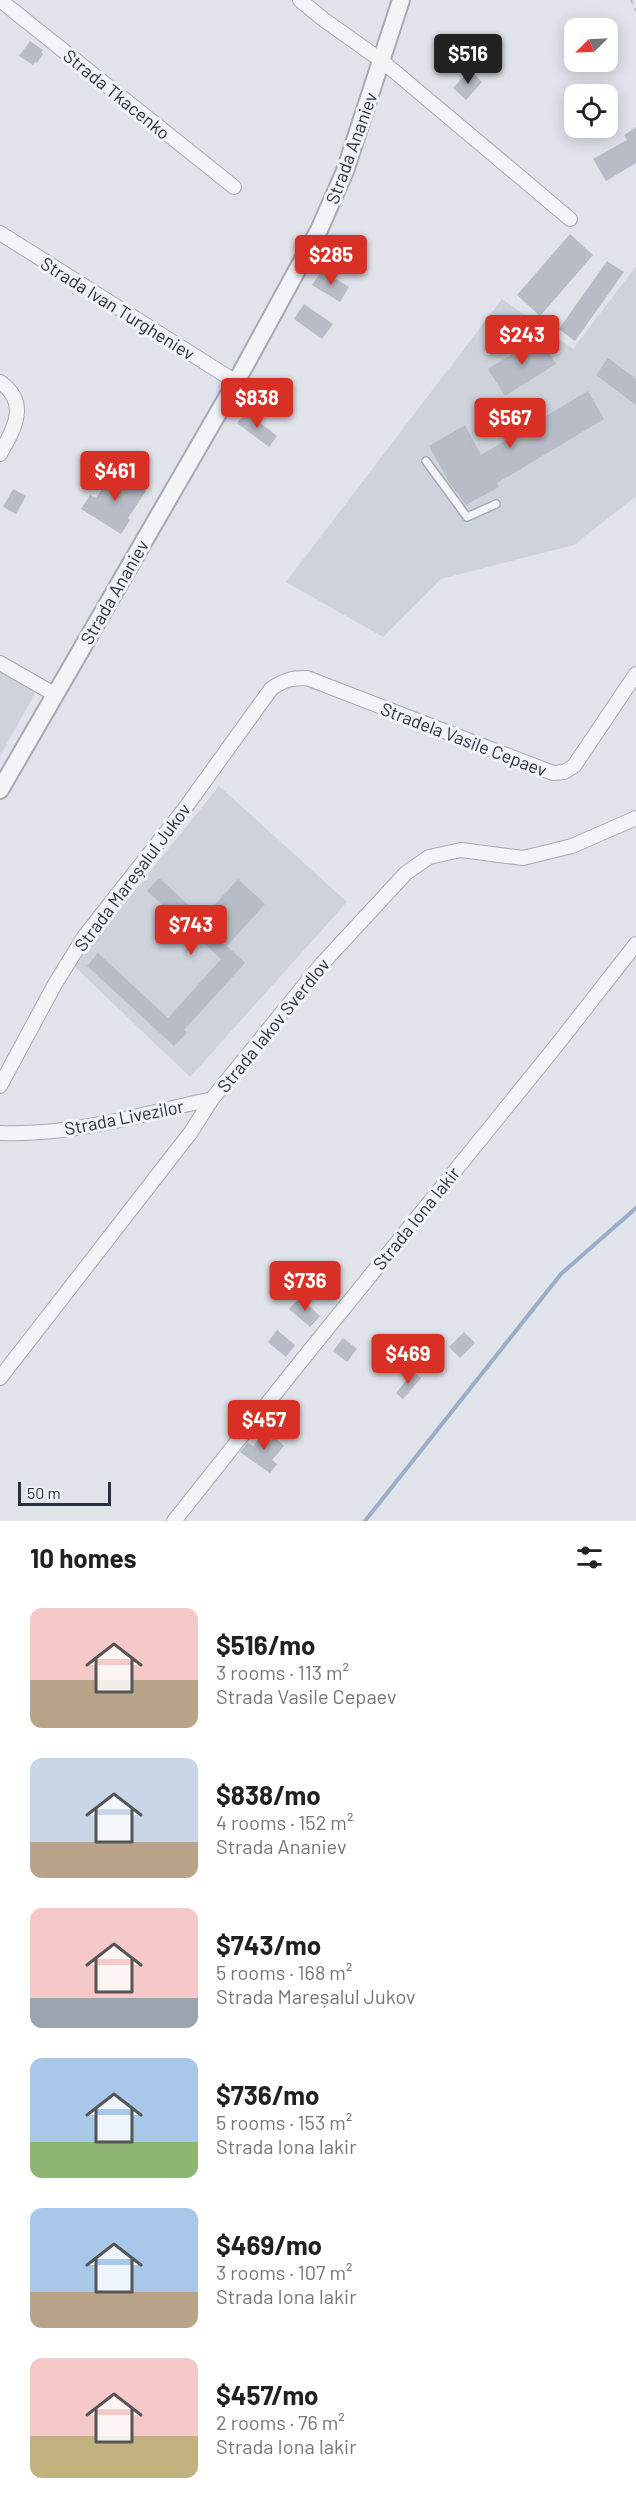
<!DOCTYPE html>
<meta charset="utf-8">
<style>
:root{--surface:#fff;--page:#f6f6f6;--text:#202124;--muted:#757577;--accent:#d93025}
body{margin:0;font-family:Barlow,sans-serif;background:var(--page);color:var(--text);height:100vh;display:flex;flex-direction:column;font-size:22px;white-space:nowrap}
*{box-sizing:border-box;margin:0}
p{font-size:20px;color:var(--muted)}
.icon{flex:none;width:33px;height:33px;fill:none;stroke:currentColor;stroke-width:2;stroke-linecap:round;stroke-linejoin:round}
.map{position:relative;height:1521px;overflow:hidden}
.panel{display:flex;flex-direction:column;background:var(--surface);flex:1}
.panel>*{flex:none}
.needle{width:39px;rotate:246deg}
.buttons{position:absolute;left:564px;top:18px;display:grid;gap:12px}
.buttons a{display:grid;place-items:center;width:54px;height:54px;border-radius:12px;background:var(--surface);box-shadow:0 3px 15px #0003;font-size:30px}
.scale{position:absolute;left:18px;bottom:15px;width:93px;box-sizing:border-box;padding-left:6px;border:3px solid #283040;border-top:0;font-size:16px;line-height:21px;white-space:nowrap;color:#283040;-webkit-text-stroke:4px #eff2f6;paint-order:stroke}
.price{position:absolute;translate:-50% -51px;padding:0 14px;border-radius:6px;background:var(--accent);color:#fff;font-size:20px;line-height:39px;filter:drop-shadow(0 2px 3px #0008)}
.price::after{content:'';position:absolute;left:50%;top:36px;width:18px;height:14px;margin-left:-9px;background:inherit;clip-path:polygon(0 0,100% 0,50% 100%)}
.price.on{background:#222;color:#fff}
ul{padding:0;list-style:none}
li{display:flex;align-items:center;gap:18px;height:150px;padding:0 30px}
li span{display:grid;place-items:center;flex:none;width:168px;height:120px;border-radius:12px;color:#555}
li>.icon{margin-inline-start:auto}
span .icon{width:72px;height:72px;fill:#fffc;stroke-width:1}
li b{font-size:26px}
h2{display:flex;justify-content:space-between;align-items:center;height:72px;padding:0 30px;font-size:26px}
.map>svg:first-child{display:block}
.built{fill:#ced2db}
.lines{fill:none;stroke-linecap:round;stroke-linejoin:round}
.stream{stroke:#9baec9;stroke-width:4}
.building{fill:#b7bcc6}
.service-casing{stroke:#a5aab3;stroke-width:10}
.minor-casing{stroke:#a5aab3;stroke-width:16}
.tertiary-casing{stroke:#a5aab3;stroke-width:20}
.path{stroke:#bdc1c7;stroke-width:2;stroke-dasharray:4.5 4.5;stroke-linecap:butt}
.service{stroke:#f2f4f7;stroke-width:7}
.minor{stroke:#f2f4f7;stroke-width:14}
.tertiary{stroke:#f2f4f7;stroke-width:16}
.labels{text-anchor:middle;dominant-baseline:central;stroke-width:6;stroke-linejoin:round;paint-order:stroke}
.street-label{font-size:18px;fill:#283040;stroke:#eff2f6}
</style>
<div class="map">
<svg width="636" height="1521" viewBox="0 0 636 1521">
<rect width="100%" height="100%" fill="#e0e3e9"/>
<g class="built">
<path d="M636,266V496L574,545L441,579L383,637L286,582L502,299L573,349Z"/>
<path d="M0,671L37,690L0,756Z"/>
<path d="M219,786L347,902L190,1077L74,966Z"/>
</g>
<g class="lines">
<path class="stream" d="M365,1521L561,1274L636,1208"/>
</g>
<g class="building">
<path d="M30,41L43,50L41,52L43,54L37,63L35,62L33,65L19,56Z"/>
<path d="M470,70L482,82L466,100L453,88Z"/>
<path d="M636,127V163L606,181L593,159L627,140L624,135Z"/>
<path d="M570,234L593,255L540,316L517,295Z"/>
<path d="M607,261L624,272L575,341L559,329Z"/>
<path d="M322,270L349,287L340,302L312,285Z"/>
<path d="M304,304L333,324L322,339L294,319Z"/>
<path d="M539,337L556,364L505,396L488,369Z"/>
<path d="M608,358L636,379V405L596,375Z"/>
<path d="M588,391L604,419L497,483L499,487L466,505L450,484L429,446L465,425L481,455Z"/>
<path d="M246,412L277,436L269,447L237,423Z"/>
<path d="M115,471L146,491L128,518L130,520L121,534L81,509L90,495L96,498Z"/>
<path d="M13,489L26,496L16,514L3,507Z"/>
<path d="M159,878L203,918L238,879L265,904L227,946L245,963L184,1030L187,1033L174,1046L87,966L98,953L168,1018L221,959L147,891Z"/>
<path d="M300,1297L320,1316L310,1327L289,1309Z"/>
<path d="M277,1330L295,1345L286,1357L268,1342Z"/>
<path d="M464,1332L475,1343L460,1358L449,1347Z"/>
<path d="M343,1338L357,1349L347,1362L333,1351Z"/>
<path d="M413,1372L421,1378L403,1399L396,1393Z"/>
<path d="M267,1430L284,1446L272,1460L277,1464L270,1473L240,1452L248,1443L253,1446Z"/>
</g>
<g class="lines">
<g class="service-casing">
<path id="service" d="M426,461L467,517L496,504"/>
</g>
<g class="minor-casing">
<g id="minor">
<path d="M0,0L234,187"/>
<path d="M300,0L323,19L382,61L570,219"/>
<path d="M0,233L236,382"/>
<path d="M0,382C30,403 14,429 0,454"/>
<path d="M0,663L54,694"/>
<path d="M0,1086L55,984L84,937L183,811L271,689C283,680 292,678 307,678L553,773L564,772L574,766L636,674"/>
<path d="M0,1133C73,1136 142,1114 212,1099"/>
<path d="M0,1378L191,1132L212,1099L320,966L406,873L429,857L461,850L523,858L572,846L636,818"/>
<path d="M174,1521L302,1360L556,1046L636,944"/>
</g>
</g>
<g class="tertiary-casing">
<path id="tertiary" d="M0,790L236,382L319,230L345,171L401,0"/>
</g>
<path class="path" d="M631,0L636,11"/>
<use href="#service" class="service"/>
<use href="#minor" class="minor"/>
<use href="#tertiary" class="tertiary"/>
</g>
<g class="labels">
<g class="street-label">
<text transform="translate(117 94) rotate(39)">Strada Tkacenko</text>
<text transform="translate(351 148) rotate(-70)">Strada Ananiev</text>
<text transform="translate(118 308) rotate(32)">Strada Ivan Turgheniev</text>
<text transform="translate(114 592) rotate(-60)">Strada Ananiev</text>
<text transform="translate(464 739) rotate(21)">Stradela Vasile Cepaev</text>
<text transform="translate(132 877) rotate(-53)">Strada Mareșalul Jukov</text>
<text transform="translate(273 1025) rotate(-51)">Strada Iakov Sverdlov</text>
<text transform="translate(124 1117) rotate(-11)">Strada Livezilor</text>
<text transform="translate(416 1218) rotate(-51)">Strada Iona Iakir</text>
</g>
</g>
</svg>
<div class="buttons">
<a><svg class="needle" viewBox="-14 -14 28 28"><path d="M0-13l5 13h-10z" fill="#e53935"/><path d="M0 13l5-13h-10z" fill="#757577"/></svg></a>
<a><svg class="icon" aria-label="locate" viewBox="0 0 24 24"><circle cx="12" cy="12" r="6"/><path d="M12 2v4M12 18v4M2 12h4M18 12h4"/></svg></a>
</div>
<div class="scale">50 m</div>
<b class="price on" style="left:468px;top:85px">$516</b>
<b class="price" style="left:331px;top:286px">$285</b>
<b class="price" style="left:522px;top:366px">$243</b>
<b class="price" style="left:257px;top:429px">$838</b>
<b class="price" style="left:510px;top:449px">$567</b>
<b class="price" style="left:115px;top:502px">$461</b>
<b class="price" style="left:191px;top:956px">$743</b>
<b class="price" style="left:305px;top:1312px">$736</b>
<b class="price" style="left:408px;top:1385px">$469</b>
<b class="price" style="left:264px;top:1451px">$457</b>
</div>
<section class="panel">
<h2>10 homes<svg class="icon" aria-label="filters" viewBox="0 0 24 24"><path d="M4 7h16M4 17h16"/><circle cx="9" cy="7" r="2"/><circle cx="15" cy="17" r="2"/></svg></h2>
<ul>
<li><span style="background:linear-gradient(#f6c9c9 60%,#b9a48a 0)"><svg class="icon" aria-label="home" viewBox="0 0 24 24"><path d="M3 11l9-7 9 7M6 9v11h12V9"/></svg></span><div><b>$516/mo</b><p>3 rooms · 113 m²</p><p>Strada Vasile Cepaev</p></div></li>
<li><span style="background:linear-gradient(#c9d6e8 70%,#b9a48a 0)"><svg class="icon" aria-label="home" viewBox="0 0 24 24"><path d="M3 11l9-7 9 7M6 9v11h12V9"/></svg></span><div><b>$838/mo</b><p>4 rooms · 152 m²</p><p>Strada Ananiev</p></div></li>
<li><span style="background:linear-gradient(#f6c9c9 75%,#9aa5b1 0)"><svg class="icon" aria-label="home" viewBox="0 0 24 24"><path d="M3 11l9-7 9 7M6 9v11h12V9"/></svg></span><div><b>$743/mo</b><p>5 rooms · 168 m²</p><p>Strada Mareșalul Jukov</p></div></li>
<li><span style="background:linear-gradient(#a9c7e8 70%,#8fb573 0)"><svg class="icon" aria-label="home" viewBox="0 0 24 24"><path d="M3 11l9-7 9 7M6 9v11h12V9"/></svg></span><div><b>$736/mo</b><p>5 rooms · 153 m²</p><p>Strada Iona Iakir</p></div></li>
<li><span style="background:linear-gradient(#a9c7e8 70%,#b9a48a 0)"><svg class="icon" aria-label="home" viewBox="0 0 24 24"><path d="M3 11l9-7 9 7M6 9v11h12V9"/></svg></span><div><b>$469/mo</b><p>3 rooms · 107 m²</p><p>Strada Iona Iakir</p></div></li>
<li><span style="background:linear-gradient(#f6c9c9 65%,#c2b280 0)"><svg class="icon" aria-label="home" viewBox="0 0 24 24"><path d="M3 11l9-7 9 7M6 9v11h12V9"/></svg></span><div><b>$457/mo</b><p>2 rooms · 76 m²</p><p>Strada Iona Iakir</p></div></li>
</ul>
</section>
